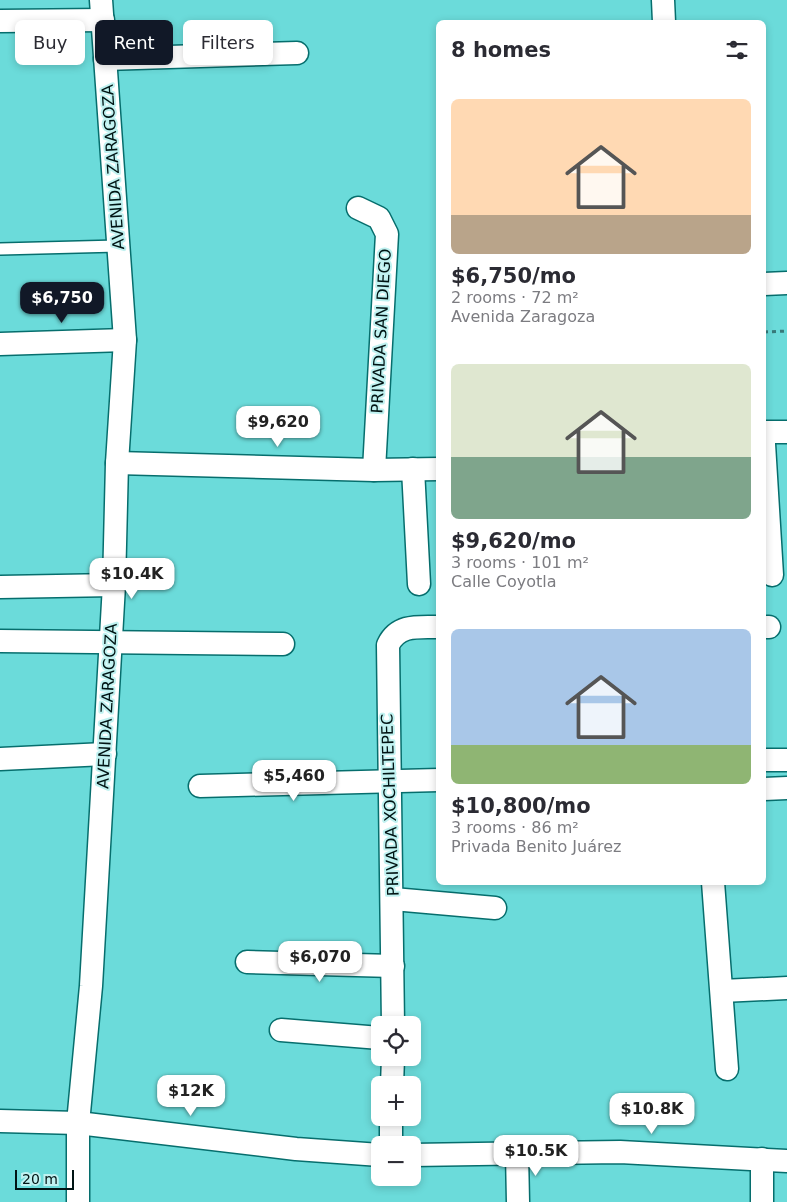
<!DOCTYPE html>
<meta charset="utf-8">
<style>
:root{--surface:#fff;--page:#f7f7f7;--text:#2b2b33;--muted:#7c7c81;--accent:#111827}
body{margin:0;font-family:"DejaVu Sans",sans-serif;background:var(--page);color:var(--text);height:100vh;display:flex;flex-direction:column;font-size:19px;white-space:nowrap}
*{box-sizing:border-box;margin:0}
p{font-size:16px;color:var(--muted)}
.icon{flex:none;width:28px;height:28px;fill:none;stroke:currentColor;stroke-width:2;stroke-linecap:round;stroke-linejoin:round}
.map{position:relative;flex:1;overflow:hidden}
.side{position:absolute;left:436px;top:20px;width:330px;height:865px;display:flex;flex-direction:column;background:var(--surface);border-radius:8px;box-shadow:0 2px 8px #0003}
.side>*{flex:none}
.hud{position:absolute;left:15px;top:20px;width:346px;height:45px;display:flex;gap:10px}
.tools{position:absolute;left:371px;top:1016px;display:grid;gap:10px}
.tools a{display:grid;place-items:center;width:50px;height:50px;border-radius:8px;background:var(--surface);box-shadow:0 2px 8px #0003;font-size:25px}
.scale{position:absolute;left:15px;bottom:12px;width:59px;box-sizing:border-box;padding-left:5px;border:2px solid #001414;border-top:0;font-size:14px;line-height:18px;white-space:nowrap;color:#001414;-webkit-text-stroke:4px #c0f2f1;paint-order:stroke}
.price{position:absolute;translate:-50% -42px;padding:0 11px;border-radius:10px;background:#fff;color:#222;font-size:16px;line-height:32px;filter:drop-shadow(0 1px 2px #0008)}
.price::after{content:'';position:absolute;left:50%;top:30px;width:15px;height:11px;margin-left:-8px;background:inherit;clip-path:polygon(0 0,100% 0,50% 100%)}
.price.selected{background:var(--accent);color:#fff}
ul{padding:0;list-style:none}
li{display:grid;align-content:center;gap:10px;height:265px;padding:0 15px}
li span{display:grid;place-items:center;height:155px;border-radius:8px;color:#555}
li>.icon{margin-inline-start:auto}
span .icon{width:90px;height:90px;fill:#fffc;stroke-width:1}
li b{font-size:21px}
h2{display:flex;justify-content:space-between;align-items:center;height:60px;padding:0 15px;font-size:21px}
.tag{padding:0 18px;border-radius:8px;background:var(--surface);box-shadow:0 2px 8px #0003;font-size:18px;line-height:45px}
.tag.selected{background:var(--accent);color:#fff}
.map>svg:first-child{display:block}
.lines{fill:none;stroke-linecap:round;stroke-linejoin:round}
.lane-casing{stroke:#066e6d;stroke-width:14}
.street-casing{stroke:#066e6d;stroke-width:25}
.path{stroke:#377a7a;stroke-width:3;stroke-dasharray:4 4;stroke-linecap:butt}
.lane{stroke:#fff;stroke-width:11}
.street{stroke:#fff;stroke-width:22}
.labels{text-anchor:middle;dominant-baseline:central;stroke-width:4;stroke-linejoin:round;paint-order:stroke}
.street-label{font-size:16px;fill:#001414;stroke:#c0f2f1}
</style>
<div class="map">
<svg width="787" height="1202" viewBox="0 0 787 1202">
<rect width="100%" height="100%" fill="#6bdbda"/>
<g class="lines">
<g class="lane-casing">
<path id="lane" d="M0,249L118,246"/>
</g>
<g class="street-casing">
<g id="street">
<path d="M663,0L664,22"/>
<path d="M0,21L103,20"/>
<path d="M105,59L297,53"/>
<path d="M358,208L379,218L387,234L374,470"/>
<path d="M764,284L787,283"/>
<path d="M0,344L125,340"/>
<path d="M764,432H787"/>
<path d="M764,444L772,575"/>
<path d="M117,463L374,470L439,469"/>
<path d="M413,469L419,584"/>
<path d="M0,587L114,585"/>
<path d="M764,627H769"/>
<path d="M0,641L283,644"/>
<path d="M0,759L105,754"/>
<path d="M764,760H787"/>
<path d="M200,786L439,780"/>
<path d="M764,789L787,788"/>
<path d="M713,882L727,1069"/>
<path d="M393,899L495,908"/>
<path d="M247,962L393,966"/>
<path d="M722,991L787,988"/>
<path d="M393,1025L388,645C398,624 418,627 439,627"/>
<path d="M281,1030L380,1038"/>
<path d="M392,1085L393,1058"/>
<path d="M0,1121L78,1123L296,1149L380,1155"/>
<path d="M391,1145V1118"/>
<path d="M517,1153L518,1202"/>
<path d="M412,1155L620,1152L787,1161"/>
<path d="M762,1159V1202"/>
<path d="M78,1202V1123L91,986L114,585L117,463L125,340L101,0"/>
</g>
</g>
<path class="path" d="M764,332L787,331"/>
<use href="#lane" class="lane"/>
<use href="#street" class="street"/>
</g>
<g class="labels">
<g class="street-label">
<text transform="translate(113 167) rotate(-94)">AVENIDA ZARAGOZA</text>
<text transform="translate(381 331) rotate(-87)">PRIVADA SAN DIEGO</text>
<text transform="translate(107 706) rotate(-87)">AVENIDA ZARAGOZA</text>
<text transform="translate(390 805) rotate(-92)">PRIVADA XOCHILTEPEC</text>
</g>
</g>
</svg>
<div class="tools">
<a><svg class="icon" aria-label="locate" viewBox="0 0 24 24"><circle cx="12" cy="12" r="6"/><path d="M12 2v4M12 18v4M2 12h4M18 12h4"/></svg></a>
<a>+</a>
<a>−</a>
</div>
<div class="scale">20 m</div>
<b class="price selected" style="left:62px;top:324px">$6,750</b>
<b class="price" style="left:278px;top:448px">$9,620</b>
<b class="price" style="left:132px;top:600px">$10.4K</b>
<b class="price" style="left:294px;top:802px">$5,460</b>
<b class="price" style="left:320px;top:983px">$6,070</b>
<b class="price" style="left:191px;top:1117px">$12K</b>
<b class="price" style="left:652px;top:1135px">$10.8K</b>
<b class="price" style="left:536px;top:1177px">$10.5K</b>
<div class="hud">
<a class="tag">Buy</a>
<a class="tag selected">Rent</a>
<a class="tag">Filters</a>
</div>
<section class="side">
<h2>8 homes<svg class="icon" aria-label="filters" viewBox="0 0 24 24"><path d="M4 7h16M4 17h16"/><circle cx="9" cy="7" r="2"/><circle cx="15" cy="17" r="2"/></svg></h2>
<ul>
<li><span style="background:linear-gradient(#ffd9b3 75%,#b9a48a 0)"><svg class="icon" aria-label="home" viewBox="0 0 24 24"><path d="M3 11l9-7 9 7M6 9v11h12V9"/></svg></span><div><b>$6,750/mo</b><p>2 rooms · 72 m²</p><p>Avenida Zaragoza</p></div></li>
<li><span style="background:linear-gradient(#dfe7d0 60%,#7fa58c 0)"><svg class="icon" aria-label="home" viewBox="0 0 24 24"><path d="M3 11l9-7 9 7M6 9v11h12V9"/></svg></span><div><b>$9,620/mo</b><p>3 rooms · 101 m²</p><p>Calle Coyotla</p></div></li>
<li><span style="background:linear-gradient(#a9c7e8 75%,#8fb573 0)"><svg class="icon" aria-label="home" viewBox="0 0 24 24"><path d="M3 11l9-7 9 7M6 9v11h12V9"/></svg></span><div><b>$10,800/mo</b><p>3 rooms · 86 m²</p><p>Privada Benito Juárez</p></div></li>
</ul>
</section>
</div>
